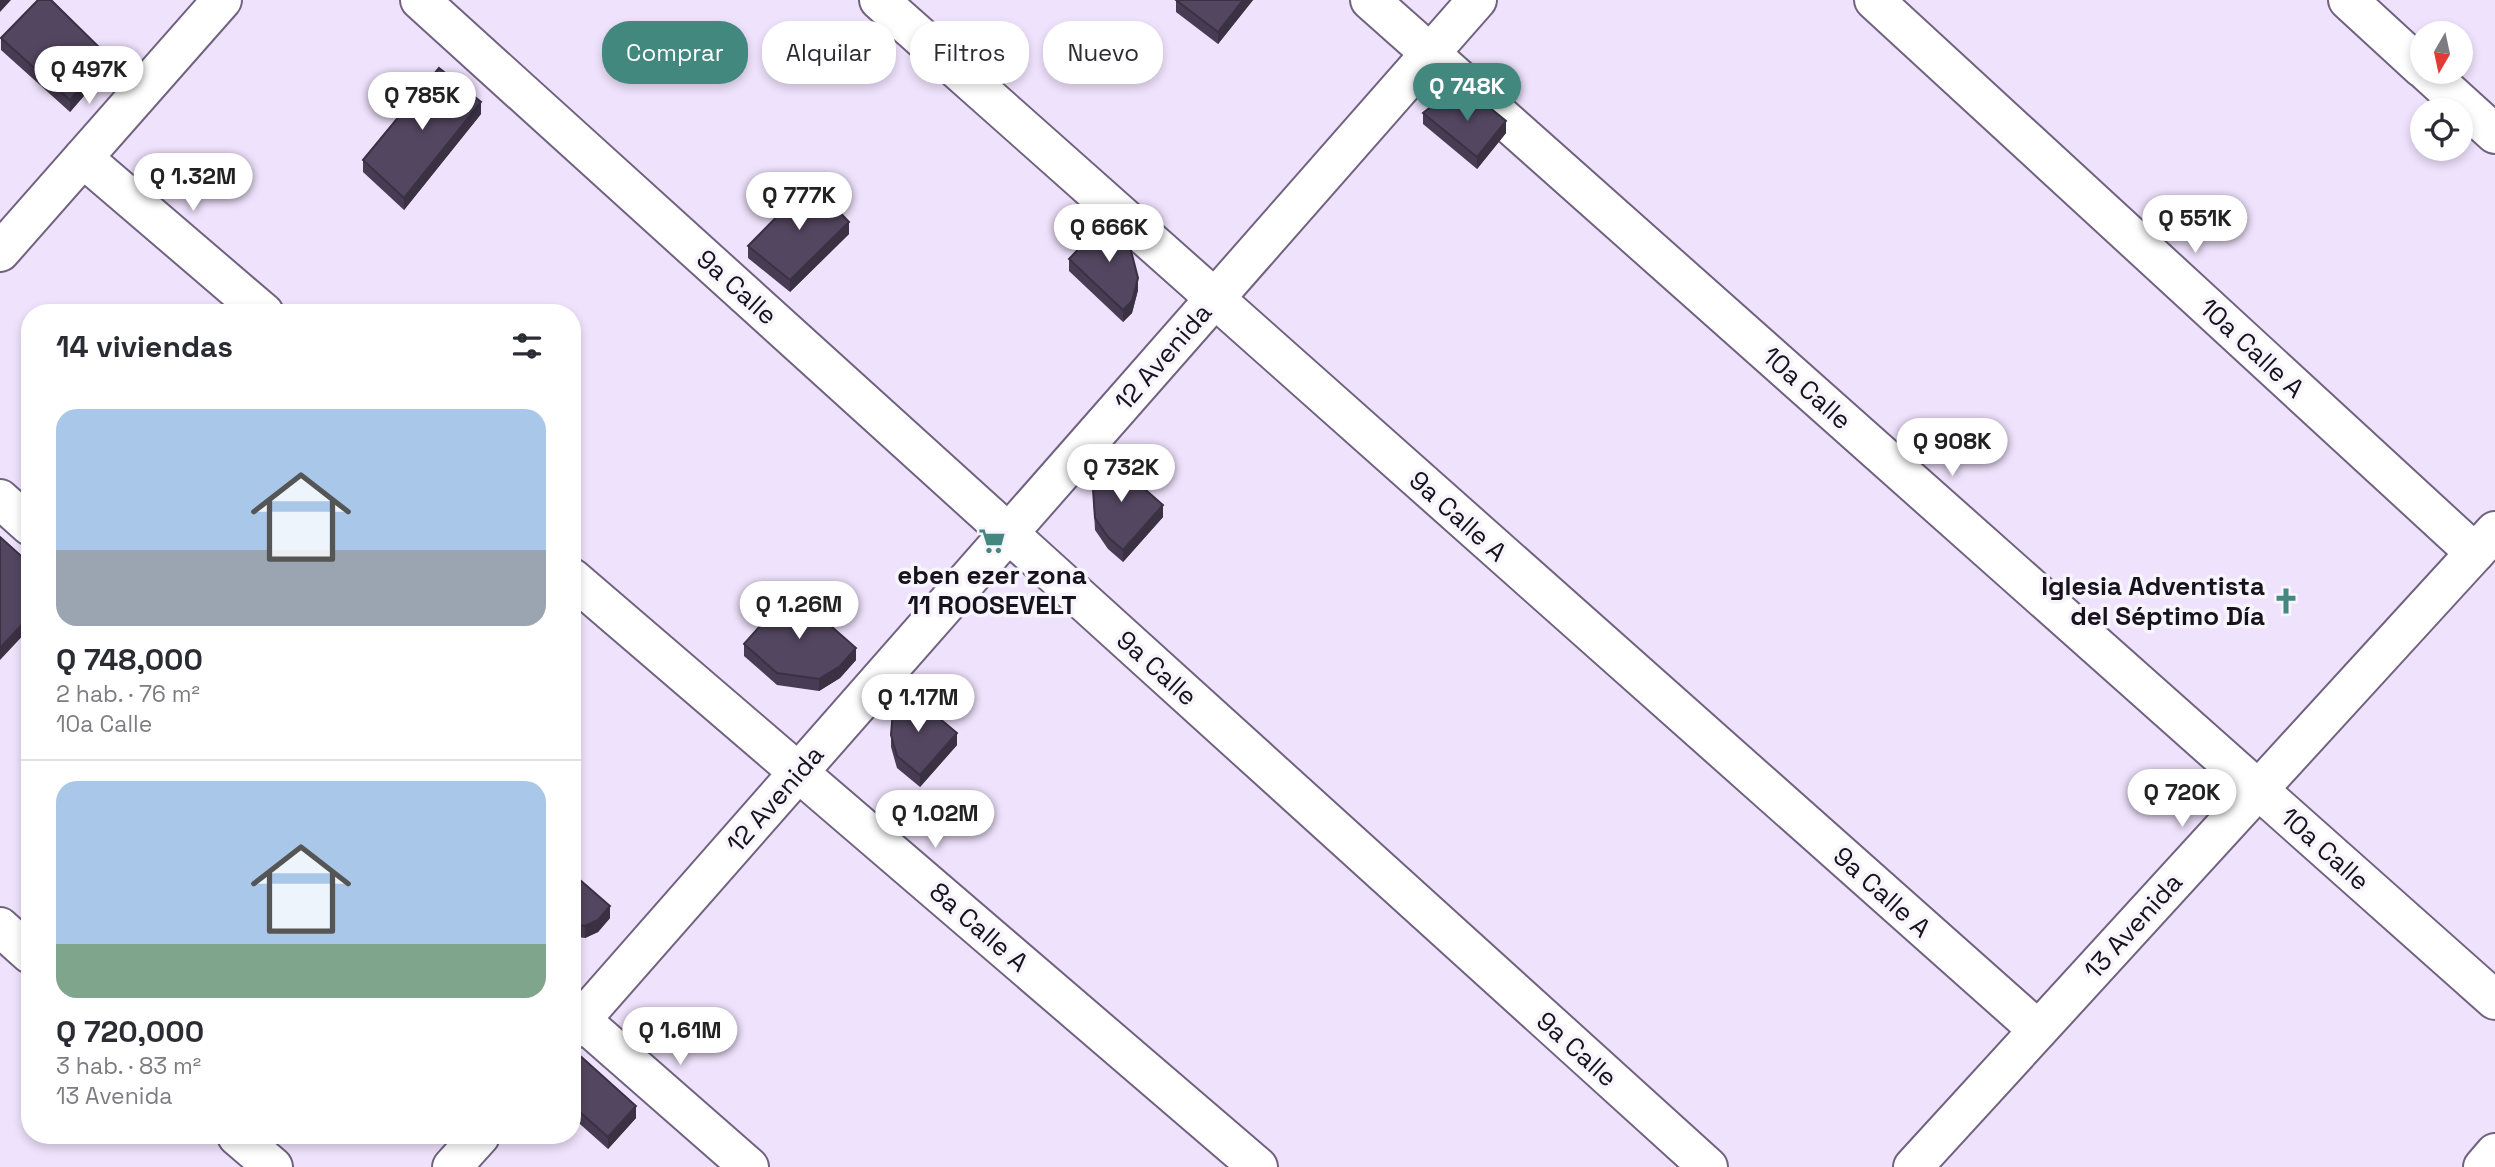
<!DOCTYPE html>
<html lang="es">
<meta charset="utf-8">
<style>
:root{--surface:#fff;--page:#f2f2f3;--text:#2b2b33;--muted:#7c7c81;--line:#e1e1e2;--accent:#42887f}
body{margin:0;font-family:"Space Grotesk",sans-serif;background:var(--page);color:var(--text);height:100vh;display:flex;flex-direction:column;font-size:26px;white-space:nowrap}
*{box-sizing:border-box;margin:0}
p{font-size:23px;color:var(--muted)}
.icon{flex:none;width:38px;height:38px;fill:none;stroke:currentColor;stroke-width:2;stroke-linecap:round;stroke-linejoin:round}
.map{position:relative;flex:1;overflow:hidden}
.details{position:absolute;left:21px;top:304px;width:560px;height:840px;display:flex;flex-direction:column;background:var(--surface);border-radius:28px;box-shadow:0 4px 10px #0003}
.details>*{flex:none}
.banner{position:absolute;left:602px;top:21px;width:665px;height:63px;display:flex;gap:14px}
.needle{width:46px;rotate:189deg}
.tools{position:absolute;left:2410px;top:21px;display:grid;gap:14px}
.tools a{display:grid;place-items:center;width:63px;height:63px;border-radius:50%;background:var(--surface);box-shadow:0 4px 10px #0003;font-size:35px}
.price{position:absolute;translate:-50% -60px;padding:0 16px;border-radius:24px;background:#fff;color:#222;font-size:23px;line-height:46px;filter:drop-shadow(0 2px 4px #0008)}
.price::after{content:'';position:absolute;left:50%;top:42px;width:21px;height:16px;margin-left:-10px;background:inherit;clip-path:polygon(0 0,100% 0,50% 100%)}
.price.on{background:var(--accent);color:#fff}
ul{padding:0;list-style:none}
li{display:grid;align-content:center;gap:14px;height:371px;padding:0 35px}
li+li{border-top:2px solid var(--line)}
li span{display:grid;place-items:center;height:217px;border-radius:21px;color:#555}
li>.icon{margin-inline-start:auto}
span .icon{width:126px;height:126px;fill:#fffc;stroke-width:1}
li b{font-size:30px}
h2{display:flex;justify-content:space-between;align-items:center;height:84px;padding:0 35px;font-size:30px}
.chip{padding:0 24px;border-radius:28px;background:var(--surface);box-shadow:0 4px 10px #0003;font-size:24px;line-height:63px}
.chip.on{background:var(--accent);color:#fff}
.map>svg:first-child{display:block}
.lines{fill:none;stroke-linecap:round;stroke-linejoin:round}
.minor-casing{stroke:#71637f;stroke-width:42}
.minor{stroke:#fff;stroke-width:38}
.wall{fill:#473c53}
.shaded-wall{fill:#3a3143}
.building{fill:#534660;stroke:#3a3143;stroke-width:2}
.labels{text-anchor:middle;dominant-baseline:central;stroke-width:7;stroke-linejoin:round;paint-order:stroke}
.street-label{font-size:26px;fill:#17121d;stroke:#f7f4fb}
.poi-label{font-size:26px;font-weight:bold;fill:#17121d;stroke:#f7f4fb}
</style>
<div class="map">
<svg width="2495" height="1167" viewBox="0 0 2495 1167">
<rect width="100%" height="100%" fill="#efe2fc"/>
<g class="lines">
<g class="minor-casing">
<g id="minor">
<path d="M420,0L1708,1167"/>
<path d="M879,0L2038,1030"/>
<path d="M1370,0L2495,1000"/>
<path d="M1874,0L2475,553"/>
<path d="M2348,0L2422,68"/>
<path d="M2427,72L2495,134"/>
<path d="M83,158L264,313"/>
<path d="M0,252L222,0"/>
<path d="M0,499L30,526"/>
<path d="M572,578L1258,1167"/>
<path d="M0,927L30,954"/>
<path d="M572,1012L749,1167"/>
<path d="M572,1030L1477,0"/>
<path d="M237,1136L273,1167"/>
<path d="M452,1167L480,1136"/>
<path d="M1913,1167L2495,531"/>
<path d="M2483,1167L2495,1153"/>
</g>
</g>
<use href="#minor" class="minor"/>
</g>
<g class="wall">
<path d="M1176,0H1253L1218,44L1176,12Z"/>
<path d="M1,38L108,68L70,112L1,50Z"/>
<path d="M1423,113L1506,133L1477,169L1423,124Z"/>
<path d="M481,114L404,210L363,172V160Z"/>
<path d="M849,234L790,292L748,258V246Z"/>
<path d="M1069,259L1138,290L1132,313L1123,322L1069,271Z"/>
<path d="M1092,475L1163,517L1123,562L1108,549L1095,530Z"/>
<path d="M744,644L856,660L840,678L819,691L777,685L744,656Z"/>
<path d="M891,735L957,745L920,787L897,768L891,747Z"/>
<path d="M572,873L610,918L598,932L585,938L572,936Z"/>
<path d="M572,1058L636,1118L608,1149L572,1117Z"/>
</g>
<g class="shaded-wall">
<path d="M0,0H11L0,12Z"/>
<path d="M1243,0H1253L1218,44V32Z"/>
<path d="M108,56V68L70,112V100Z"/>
<path d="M481,102V114L404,210V198Z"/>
<path d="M1506,121V133L1477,169V157Z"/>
<path d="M849,222V234L790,292V280Z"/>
<path d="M1138,278V290L1132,313L1123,322V310Z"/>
<path d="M1163,505V517L1123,562V550Z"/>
<path d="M30,616V628L0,660V648Z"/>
<path d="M856,648V660L840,678L819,691V679Z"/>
<path d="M957,733V745L920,787V775Z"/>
<path d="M610,906V918L598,932L585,938V926Z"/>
<path d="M636,1106V1118L608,1149V1137Z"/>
</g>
<g class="building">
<path d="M38,0H51L108,56L70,100L1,38Z"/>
<path d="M1176,0H1243L1218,32Z"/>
<path d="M439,68L481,102L404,198L363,160Z"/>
<path d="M1472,101L1490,108L1506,121L1477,157L1423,113L1437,102Z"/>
<path d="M811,182L849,222L790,280L748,246Z"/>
<path d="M1105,221L1129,243L1138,278L1132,301L1123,310L1069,259Z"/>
<path d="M1108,457L1163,505L1123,550L1108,537L1095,518L1092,475Z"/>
<path d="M0,537L30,564V616L0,648Z"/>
<path d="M791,591L856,648L840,666L819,679L777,673L744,644Z"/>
<path d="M908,692L957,733L920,775L897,756L891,735L893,710Z"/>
<path d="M572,873L610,906L598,920L585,926L572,924Z"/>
<path d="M577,1053L636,1106L608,1137L572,1105V1058Z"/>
</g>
<defs>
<g id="supermarket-bare" transform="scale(2.1)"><path d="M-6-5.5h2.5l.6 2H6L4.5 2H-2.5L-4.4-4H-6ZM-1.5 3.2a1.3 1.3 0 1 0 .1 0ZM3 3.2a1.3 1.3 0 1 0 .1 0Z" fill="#42887f" stroke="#f7f4fb" stroke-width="2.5" paint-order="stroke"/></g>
<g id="church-bare" transform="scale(2.1)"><path d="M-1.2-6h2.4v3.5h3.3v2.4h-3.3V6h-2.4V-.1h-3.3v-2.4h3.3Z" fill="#42887f" stroke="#f7f4fb" stroke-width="2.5" paint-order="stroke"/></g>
</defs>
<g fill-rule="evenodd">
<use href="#supermarket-bare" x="992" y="541"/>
<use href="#church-bare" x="2286" y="601"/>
</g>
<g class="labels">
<g class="street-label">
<text transform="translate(737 287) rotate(42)">9a Calle</text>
<text transform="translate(2252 348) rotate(43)">10a Calle A</text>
<text transform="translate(1163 357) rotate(-49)">12 Avenida</text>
<text transform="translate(1807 388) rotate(42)">10a Calle</text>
<text transform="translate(1458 516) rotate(42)">9a Calle A</text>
<text transform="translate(1157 668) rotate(42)">9a Calle</text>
<text transform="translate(775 799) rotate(-49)">12 Avenida</text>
<text transform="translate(2325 849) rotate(42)">10a Calle</text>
<text transform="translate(1882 892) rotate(42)">9a Calle A</text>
<text transform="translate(2133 926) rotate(-48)">13 Avenida</text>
<text transform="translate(979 927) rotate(41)">8a Calle A</text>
<text transform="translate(1577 1049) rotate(42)">9a Calle</text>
</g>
<g class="poi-label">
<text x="992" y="575">eben ezer zona<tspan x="992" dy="30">11 ROOSEVELT</tspan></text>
<text x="2265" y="586" text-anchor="end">Iglesia Adventista<tspan x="2265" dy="30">del Séptimo Día</tspan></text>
</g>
</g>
</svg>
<div class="tools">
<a><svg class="needle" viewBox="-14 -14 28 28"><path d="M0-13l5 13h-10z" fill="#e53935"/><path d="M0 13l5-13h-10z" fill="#7c7c81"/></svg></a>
<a><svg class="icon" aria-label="locate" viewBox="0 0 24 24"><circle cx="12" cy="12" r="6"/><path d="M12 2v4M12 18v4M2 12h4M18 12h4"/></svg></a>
</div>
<b class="price" style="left:89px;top:106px">Q 497K</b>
<b class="price on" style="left:1467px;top:123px">Q 748K</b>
<b class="price" style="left:422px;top:132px">Q 785K</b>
<b class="price" style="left:193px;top:213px">Q 1.32M</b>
<b class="price" style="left:799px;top:232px">Q 777K</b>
<b class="price" style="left:2195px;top:255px">Q 551K</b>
<b class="price" style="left:1109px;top:264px">Q 666K</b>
<b class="price" style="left:1952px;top:478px">Q 908K</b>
<b class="price" style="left:1121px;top:504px">Q 732K</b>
<b class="price" style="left:799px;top:641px">Q 1.26M</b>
<b class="price" style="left:918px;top:734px">Q 1.17M</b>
<b class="price" style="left:2182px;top:829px">Q 720K</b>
<b class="price" style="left:935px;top:850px">Q 1.02M</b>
<b class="price" style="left:680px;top:1067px">Q 1.61M</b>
<div class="banner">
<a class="chip on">Comprar</a>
<a class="chip">Alquilar</a>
<a class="chip">Filtros</a>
<a class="chip">Nuevo</a>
</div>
<section class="details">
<h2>14 viviendas<svg class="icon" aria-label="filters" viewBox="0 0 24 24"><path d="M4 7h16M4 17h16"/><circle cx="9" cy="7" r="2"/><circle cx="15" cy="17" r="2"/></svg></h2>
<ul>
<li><span style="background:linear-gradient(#a9c7e8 65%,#9aa5b1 0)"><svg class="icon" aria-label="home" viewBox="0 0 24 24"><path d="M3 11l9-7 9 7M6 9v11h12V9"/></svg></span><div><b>Q 748,000</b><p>2 hab. · 76 m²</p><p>10a Calle</p></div></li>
<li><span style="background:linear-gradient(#a9c7e8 75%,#7fa58c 0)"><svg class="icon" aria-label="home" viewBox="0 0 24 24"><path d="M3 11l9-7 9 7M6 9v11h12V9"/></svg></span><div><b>Q 720,000</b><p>3 hab. · 83 m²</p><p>13 Avenida</p></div></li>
</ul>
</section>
</div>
